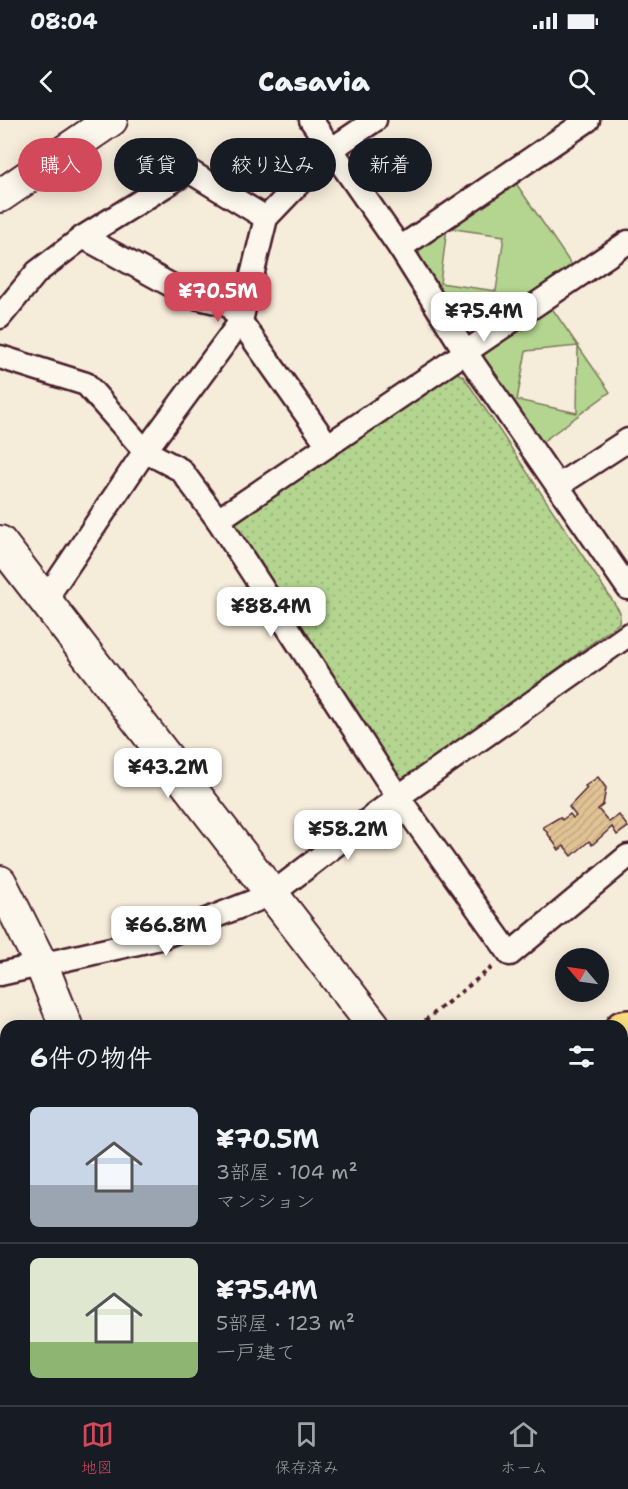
<!DOCTYPE html>
<html lang="ja">
<meta charset="utf-8">
<style>
:root{--surface:#171b24;--page:#242831;--text:#f1f3f6;--muted:#9ea1a6;--line:#363941;--accent:#d1495b}
body{margin:0;font-family:"Shantell Sans","Klee One",sans-serif;background:var(--page);color:var(--text);height:100vh;display:flex;flex-direction:column;font-size:22px;white-space:nowrap}
*{box-sizing:border-box;margin:0}
p{font-size:20px;color:var(--muted)}
.icon{flex:none;width:33px;height:33px;fill:none;stroke:currentColor;stroke-width:2;stroke-linecap:round;stroke-linejoin:round}
.map{position:relative;flex:1;overflow:hidden}
.details{position:absolute;left:0px;top:900px;width:628px;height:386px;display:flex;flex-direction:column;background:var(--surface);border-radius:18px 18px 0 0;box-shadow:0 3px 15px #0003}
.details>*{flex:none}
.guide{position:absolute;left:18px;top:18px;width:592px;height:54px;display:flex;gap:12px}
.needle{width:39px;rotate:299deg}
.tools{position:absolute;left:555px;top:828px;display:grid;gap:12px}
.tools a{display:grid;place-items:center;width:54px;height:54px;border-radius:50%;background:var(--surface);box-shadow:0 3px 15px #0003;font-size:30px}
.price{position:absolute;translate:-50% -51px;padding:0 14px;border-radius:12px;background:#fff;color:#222;font-size:20px;line-height:39px;filter:drop-shadow(0 2px 3px #0008)}
.price::after{content:'';position:absolute;left:50%;top:36px;width:18px;height:14px;margin-left:-9px;background:inherit;clip-path:polygon(0 0,100% 0,50% 100%)}
.price.current{background:var(--accent);color:#fff}
ul{padding:0;list-style:none}
li{display:flex;align-items:center;gap:18px;height:150px;padding:0 30px}
li+li{border-top:2px solid var(--line)}
li span{display:grid;place-items:center;flex:none;width:168px;height:120px;border-radius:9px;color:#555}
li>.icon{margin-inline-start:auto}
span .icon{width:72px;height:72px;fill:#fffc;stroke-width:1}
li b{font-size:26px}
h2{display:flex;justify-content:space-between;align-items:center;height:72px;padding:0 30px;font-size:26px}
.tag{padding:0 21px;border-radius:27px;background:var(--surface);box-shadow:0 3px 15px #0003;font-size:21px;line-height:54px}
.tag.current{background:var(--accent);color:#fff}
.status{display:flex;justify-content:space-between;align-items:center;height:42px;padding:0 30px;background:var(--surface);direction:ltr}
.status svg{height:16px;fill:currentColor}
header{display:flex;justify-content:space-between;align-items:center;height:78px;padding:0 30px;background:var(--surface);font-size:27px;font-weight:800}
.tabs{display:flex;justify-content:space-around;align-items:center;height:84px;border-top:2px solid var(--line);background:var(--surface);font-size:16px;color:var(--muted)}
.tabs a{display:grid;justify-items:center;gap:3px}
.tabs .current{color:var(--accent)}
.map>svg:first-child{display:block}
.grass{fill:#b3d58f;stroke:#7e7a5d;stroke-width:1.5;fill-rule:evenodd}
.park{fill:url(#park-dots);stroke:#7e7a5d;stroke-width:1.5}
.lines{fill:none;stroke-linecap:round;stroke-linejoin:round}
.river{stroke:#85c0e4;stroke-width:34}
.building{fill:url(#building-hatch);stroke:#4a1f2b;stroke-width:1.5}
.street-casing{stroke:#4a1f2b;stroke-width:27}
.secondary-casing{stroke:#4a1f2b;stroke-width:36}
.highway-casing{stroke:#4a1f2b;stroke-width:38}
.path{stroke:#4a1f2b;stroke-width:4;stroke-dasharray:4.5 4.5;stroke-linecap:butt}
.street{stroke:#fbf7ec;stroke-width:22}
.secondary{stroke:#fbf7ec;stroke-width:32}
.highway{stroke:#fbe080;stroke-width:33}
</style>
<div class="status"><b>08:04</b><svg viewBox="0 0 49 12"><path d="M0 12V9h3v3zM5 12V6h3v6zM10 12V3h3v9zM15 12V0h3v12zM26 1h20v11H26zM47 4h2v5h-2z"/></svg></div>
<header><svg class="icon" aria-label="back" viewBox="0 0 24 24"><path d="M15 5l-7 7 7 7"/></svg>Casavia<svg class="icon" aria-label="search" viewBox="0 0 24 24"><circle cx="10" cy="10" r="6"/><path d="M15 15l6 6"/></svg></header>
<div class="map">
<svg width="628" height="1285" viewBox="0 0 628 1285">
<defs>
<pattern id="park-dots" width="8" height="8" patternUnits="userSpaceOnUse" patternTransform="scale(1.5)"><rect width="8" height="8" fill="#b3d58f"/><path d="M2 2h.1M6 6h.1" fill="none" stroke="#9bb67c" stroke-width="1.8" stroke-linecap="round"/></pattern>
<pattern id="building-hatch" width="6" height="6" patternUnits="userSpaceOnUse" patternTransform="scale(1.5)"><rect width="6" height="6" fill="#e1c294"/><path d="M-1 1l2-2M0 6l6-6M5 7l2-2" fill="none" stroke="#c3a680"/></pattern>
</defs>
<rect width="100%" height="100%" fill="#f6ecda"/>
<filter id="ink" filterUnits="userSpaceOnUse"><feTurbulence type="fractalNoise" baseFrequency=".0167" numOctaves="2"/><feDisplacementMap in="SourceGraphic" scale="12" xChannelSelector="R" yChannelSelector="G"/><feConvolveMatrix kernelMatrix="1 2 1 2 8 2 1 2 1" color-interpolation-filters="sRGB"/></filter>
<g filter="url(#ink)">
<g class="grass">
<path d="M513,59L573,147L477,212L465,208L419,138L420,125ZM447,108L504,116L496,171L440,163Z"/>
<path d="M549,184L610,272L542,322L483,240L487,226ZM578,226L577,293L517,280L526,231Z"/>
</g>
<path class="park" d="M452,249L464,257L620,492L619,503L408,659L395,656L232,408L235,393Z"/>
<g class="lines">
<g class="river">
<path d="M0,1053L6,1067"/>
<path d="M94,1280L97,1285"/>
</g>
</g>
<g class="building">
<path d="M598,657L606,668L603,685L598,689L609,702L619,695L628,707L617,715L612,707L592,725L589,721L572,736L564,726L559,730L543,707L560,697L562,700L570,694L573,698L576,696L569,687L587,668L585,666Z"/>
<path d="M626,935L628,1020L622,1021V936Z"/>
<path d="M628,1156V1195L622,1188V1160Z"/>
</g>
<g class="lines">
<g class="street-casing">
<g id="street">
<path d="M311,0L400,128L466,233L628,468"/>
<path d="M83,117L191,176L229,185L327,324"/>
<path d="M400,128L588,0"/>
<path d="M0,197L37,152L83,117L189,51L266,98"/>
<path d="M0,237L86,264L145,331L181,350L218,400L398,677L510,834L628,736"/>
<path d="M559,365L628,320"/>
<path d="M218,400L628,122"/>
<path d="M45,480L145,331L241,201L266,98L332,29L375,0"/>
<path d="M0,854L160,818L272,774L398,677L628,515"/>
<path d="M0,1144L6,1142"/>
<path d="M622,1209L628,1216"/>
<path d="M64,1280L67,1285"/>
<path d="M413,1280L415,1285"/>
<path d="M0,1285L12,1280"/>
<path d="M477,1285L490,1280"/>
</g>
</g>
<g class="secondary-casing">
<g id="secondary">
<path d="M0,76L111,0"/>
<path d="M0,422L374,906"/>
<path d="M0,762L42,846L66,906"/>
<path d="M219,1280L221,1285"/>
</g>
</g>
<g class="highway-casing">
<g id="highway">
<path d="M622,908L628,907"/>
<path d="M0,1040L6,1038"/>
</g>
</g>
<path class="path" d="M418,906L495,845"/>
<use href="#street" class="street"/>
<use href="#secondary" class="secondary"/>
<use href="#highway" class="highway"/>
</g>
</g>
</svg>
<div class="tools">
<a><svg class="needle" viewBox="-14 -14 28 28"><path d="M0-13l5 13h-10z" fill="#e53935"/><path d="M0 13l5-13h-10z" fill="#9ea1a6"/></svg></a>
</div>
<b class="price current" style="left:218px;top:203px">¥70.5M</b>
<b class="price" style="left:484px;top:223px">¥75.4M</b>
<b class="price" style="left:271px;top:518px">¥88.4M</b>
<b class="price" style="left:168px;top:679px">¥43.2M</b>
<b class="price" style="left:348px;top:741px">¥58.2M</b>
<b class="price" style="left:166px;top:837px">¥66.8M</b>
<div class="guide">
<a class="tag current">購入</a>
<a class="tag">賃貸</a>
<a class="tag">絞り込み</a>
<a class="tag">新着</a>
</div>
<section class="details">
<h2>6件の物件<svg class="icon" aria-label="filters" viewBox="0 0 24 24"><path d="M4 7h16M4 17h16"/><circle cx="9" cy="7" r="2"/><circle cx="15" cy="17" r="2"/></svg></h2>
<ul>
<li><span style="background:linear-gradient(#c9d6e8 65%,#9aa5b1 0)"><svg class="icon" aria-label="home" viewBox="0 0 24 24"><path d="M3 11l9-7 9 7M6 9v11h12V9"/></svg></span><div><b>¥70.5M</b><p>3部屋 · 104 m²</p><p>マンション</p></div></li>
<li><span style="background:linear-gradient(#dfe7d0 70%,#8fb573 0)"><svg class="icon" aria-label="home" viewBox="0 0 24 24"><path d="M3 11l9-7 9 7M6 9v11h12V9"/></svg></span><div><b>¥75.4M</b><p>5部屋 · 123 m²</p><p>一戸建て</p></div></li>
</ul>
</section>
</div>
<nav class="tabs">
<a class="current"><svg class="icon" aria-label="map" viewBox="0 0 24 24"><path d="M3 6l6-2 6 2 6-2v14l-6 2-6-2-6 2zM9 4v14M15 6v14"/></svg>地図</a>
<a><svg class="icon" aria-label="saved" viewBox="0 0 24 24"><path d="M7 4h10v16l-5-4-5 4z"/></svg>保存済み</a>
<a><svg class="icon" aria-label="home" viewBox="0 0 24 24"><path d="M3 11l9-7 9 7M6 9v11h12V9"/></svg>ホーム</a>
</nav>
